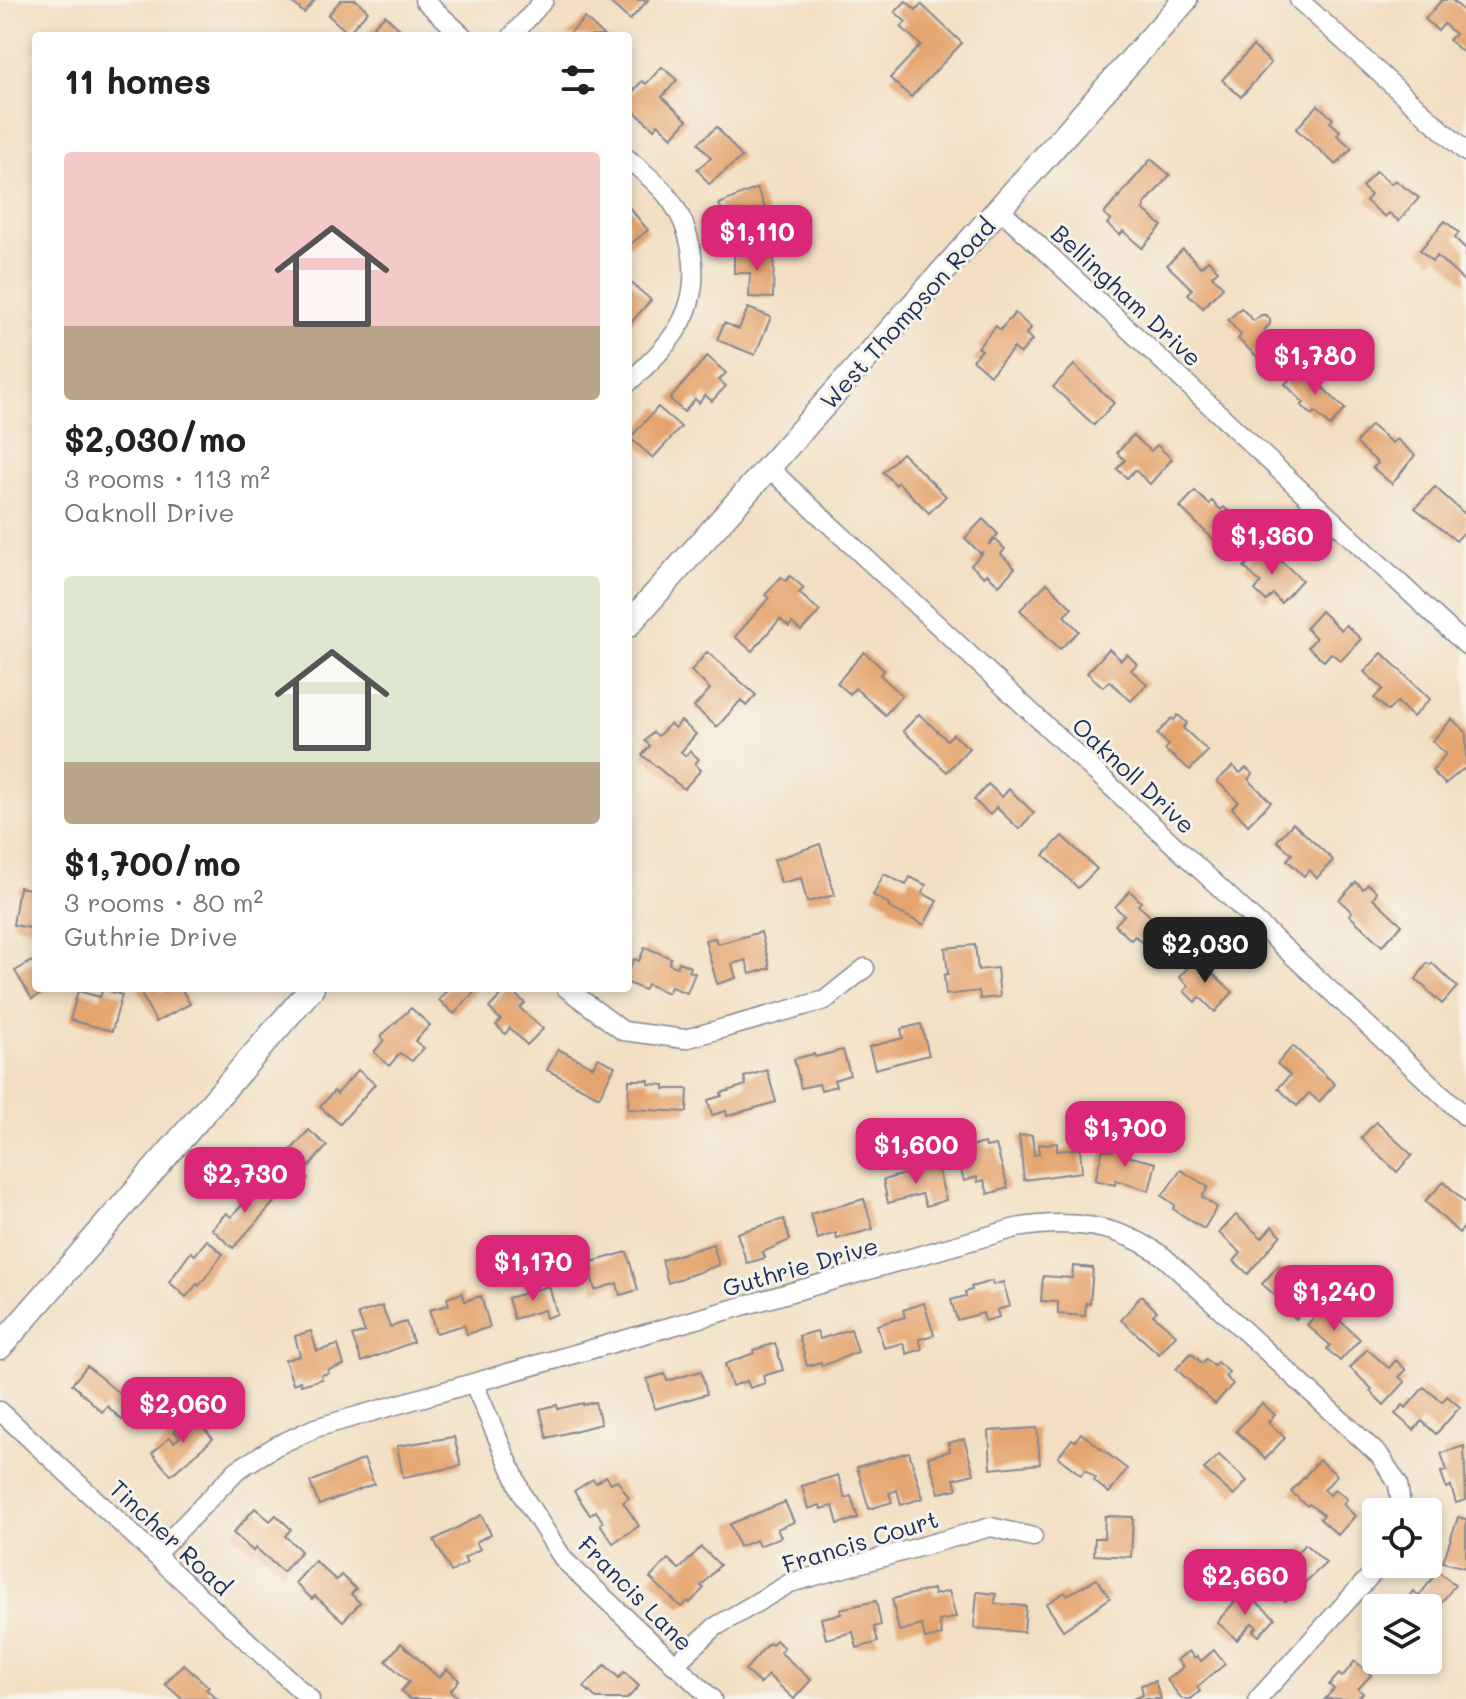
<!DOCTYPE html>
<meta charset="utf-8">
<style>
:root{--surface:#fff;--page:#f6f6f6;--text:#202124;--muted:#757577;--accent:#db2777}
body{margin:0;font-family:Mali,sans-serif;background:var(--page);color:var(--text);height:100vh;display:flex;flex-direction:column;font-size:30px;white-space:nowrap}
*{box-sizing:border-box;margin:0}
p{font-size:26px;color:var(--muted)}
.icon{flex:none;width:44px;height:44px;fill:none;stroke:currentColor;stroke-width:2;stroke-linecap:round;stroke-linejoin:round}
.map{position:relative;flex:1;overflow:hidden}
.panel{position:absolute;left:32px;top:32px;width:600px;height:960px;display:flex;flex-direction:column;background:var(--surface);border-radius:8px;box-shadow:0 4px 12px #0003}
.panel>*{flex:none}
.controls{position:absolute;left:1362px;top:1498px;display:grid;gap:16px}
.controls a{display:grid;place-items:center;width:80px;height:80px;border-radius:8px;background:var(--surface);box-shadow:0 4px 12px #0003;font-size:40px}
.price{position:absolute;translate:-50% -68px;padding:0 18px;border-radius:16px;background:var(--accent);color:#fff;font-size:26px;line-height:52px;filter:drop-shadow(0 2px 4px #0008)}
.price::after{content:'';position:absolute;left:50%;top:48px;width:24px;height:18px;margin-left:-12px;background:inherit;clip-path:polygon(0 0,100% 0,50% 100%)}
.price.selected{background:#222;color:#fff}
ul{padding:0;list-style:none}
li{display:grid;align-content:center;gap:16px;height:424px;padding:0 32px}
li span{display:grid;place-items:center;height:248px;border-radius:8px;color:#555}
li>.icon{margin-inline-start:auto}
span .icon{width:144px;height:144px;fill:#fffc;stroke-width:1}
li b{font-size:34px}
h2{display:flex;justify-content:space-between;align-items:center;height:96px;padding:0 32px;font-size:34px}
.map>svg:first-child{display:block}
.building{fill:#e5a46e}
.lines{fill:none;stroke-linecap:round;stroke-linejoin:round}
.minor-casing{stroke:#868790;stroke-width:21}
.secondary-casing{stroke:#868790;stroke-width:27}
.minor{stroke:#fff;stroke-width:18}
.secondary{stroke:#fff;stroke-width:24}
.labels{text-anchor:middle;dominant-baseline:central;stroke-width:6;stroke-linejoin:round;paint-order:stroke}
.street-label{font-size:24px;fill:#1b2f5e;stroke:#f7f3e8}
</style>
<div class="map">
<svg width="1466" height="1699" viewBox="0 0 1466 1699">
<rect width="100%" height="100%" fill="#f7f3e8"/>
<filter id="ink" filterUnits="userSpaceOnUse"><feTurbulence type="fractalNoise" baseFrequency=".0125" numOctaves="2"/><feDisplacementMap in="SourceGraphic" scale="16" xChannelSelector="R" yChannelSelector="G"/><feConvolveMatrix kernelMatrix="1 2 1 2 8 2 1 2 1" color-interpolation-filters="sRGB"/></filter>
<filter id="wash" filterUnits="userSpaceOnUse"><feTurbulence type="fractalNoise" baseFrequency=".006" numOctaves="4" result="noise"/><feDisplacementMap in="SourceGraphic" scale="32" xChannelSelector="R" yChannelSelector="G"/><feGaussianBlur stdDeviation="1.8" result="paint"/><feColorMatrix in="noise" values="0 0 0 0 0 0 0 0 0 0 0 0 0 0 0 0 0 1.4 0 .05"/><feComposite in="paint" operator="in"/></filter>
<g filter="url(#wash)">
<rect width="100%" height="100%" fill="#f2dfc3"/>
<g id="blocks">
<g class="building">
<path d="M290,0H315L304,13Z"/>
<path d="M341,0H356L368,11L348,33L328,15Z"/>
<path d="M607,0H648L630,20Z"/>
<path d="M1442,0H1452L1466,13L1465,54L1449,40L1455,34L1444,24L1438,31L1425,19Z"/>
<path d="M906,1L916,10L921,4L962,43L911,97L890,78L921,45L901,27L906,22L895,12Z"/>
<path d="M385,15L407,36H364Z"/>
<path d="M585,18L604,36H567Z"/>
<path d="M1253,46L1271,63L1241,97L1222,80Z"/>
<path d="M662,67L677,80L662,97L687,120L672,137L658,124L654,129L628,106V97L642,81L646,84Z"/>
<path d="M1318,105L1333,119L1330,122L1340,131L1337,135L1352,148L1336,165L1296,129Z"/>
<path d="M717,127L742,157L709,184L697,169L711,158L698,143Z"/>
<path d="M1151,159L1170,175L1144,205L1145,207L1143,209L1162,226L1142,248L1123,231L1120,235L1107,224L1111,220L1104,214Z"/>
<path d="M1376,171L1391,184L1395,180L1419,198L1399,221L1389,213L1385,217L1366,201L1371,195L1362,187Z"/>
<path d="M757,188L772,224L748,235L740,215L726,221L719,204Z"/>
<path d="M628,206L648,230L628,246Z"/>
<path d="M1445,221L1459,233L1455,238L1466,249V283L1437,256L1432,261L1420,250Z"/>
<path d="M1183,249L1201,267L1208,260L1218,270L1212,276L1223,287L1203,308L1188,294L1192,289L1167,265Z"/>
<path d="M734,253L774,254L773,298L749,297L750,273H734Z"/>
<path d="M628,280L651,300L628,326Z"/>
<path d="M748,308L771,317L755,355L717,340L724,323L739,329Z"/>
<path d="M1241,308L1254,321L1261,315H1266L1270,319V324L1264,330L1286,350L1269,368L1238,339L1241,335L1228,320Z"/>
<path d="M1015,313L1031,328L1026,334L1032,340L1020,354L1014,348L990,375L973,360L982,350L978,347L996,326L1000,330Z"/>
<path d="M707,356L726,373L719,380L726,386L712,401L705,395L699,403L695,399L684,412L670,399Z"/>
<path d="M1074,365L1114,403L1094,425L1053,387Z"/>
<path d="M1301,367L1345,409L1330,426L1315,412L1312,415L1301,405L1304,403L1285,384Z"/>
<path d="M658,407L681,427L653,458L630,438Z"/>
<path d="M1371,425L1392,443L1397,439L1415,455L1392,484L1373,468L1378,463L1357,444L1358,440Z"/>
<path d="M1133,435L1151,451L1157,445L1172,459L1150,484L1135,470L1127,478L1117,469L1125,460L1117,453Z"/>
<path d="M902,453L946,496L929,513L898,482L896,485L883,472Z"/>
<path d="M1435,487L1466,515V530L1456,541L1415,508Z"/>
<path d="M1195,491L1209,504L1212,501L1221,510L1224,507L1239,520L1217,543L1180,507Z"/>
<path d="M983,519L998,534L988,545L996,540L1005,549L1001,554L1015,568L999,585L987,574L984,577L971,565L983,552L980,553L965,538Z"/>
<path d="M1261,549L1278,564L1281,561L1302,580L1281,603L1273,594L1266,601L1255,590L1261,583L1244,567Z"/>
<path d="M790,576L804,588L799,593L820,611L801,631L792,623L789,627L780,619L752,651L735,637L769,598L765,595L781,577L786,581Z"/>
<path d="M1047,583L1072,608L1064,616L1079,631L1060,649L1020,610Z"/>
<path d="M1321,611L1341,630L1346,625L1361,639L1341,661L1331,653L1324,661L1308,647L1316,638L1306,628Z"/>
<path d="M1109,649L1121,660L1127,654L1137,664L1131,670L1147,684L1131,701L1109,681L1103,687L1087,673Z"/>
<path d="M707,652L756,695L746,706L741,700L717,727L694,707L710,689L691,671Z"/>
<path d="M864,652L884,670L880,675L902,695L885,715L855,688L850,694L837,683Z"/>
<path d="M1382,653L1430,699L1413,717L1397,702L1388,711L1374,698L1383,689L1364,672Z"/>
<path d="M919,714L947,740L953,734L969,748L947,772L903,731Z"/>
<path d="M1178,715L1187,723L1183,728L1208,751L1190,770L1165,750L1169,745L1157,734L1172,718L1174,720Z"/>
<path d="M1452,719L1466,732V772L1463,769L1445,784L1432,771L1446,754L1432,741Z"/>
<path d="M681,721L696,734L681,752L685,756L690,751L699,759L695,764L701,770L684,789L642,755L650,746L645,741L653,732L658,736L670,724L675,728Z"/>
<path d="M1233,766L1240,773L1246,768L1253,774L1248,779L1271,802L1248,825L1232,808L1238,801L1217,781Z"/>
<path d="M988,784L1002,797L1009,789L1034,813L1019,829L996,807L990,815L974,800Z"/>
<path d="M1293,823L1333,860L1317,878L1309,870L1304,876L1287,860L1292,854L1277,841Z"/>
<path d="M1062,836L1097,869L1078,888L1044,855Z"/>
<path d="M820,844L835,895L807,902L801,878L781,883L774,860Z"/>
<path d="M884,874L906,885L910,877L926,885L922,893L937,901L924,925L888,907L889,904L873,895Z"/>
<path d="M1356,882L1363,889L1368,884L1377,892L1373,898L1402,925L1382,946L1349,915L1352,912L1339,900Z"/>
<path d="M19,887L36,890V929L13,925Z"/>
<path d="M1130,891L1141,902L1138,905L1162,927L1145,945L1135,936L1131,940L1115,925L1124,915L1115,907Z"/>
<path d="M761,932L770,968L750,974L746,960L732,964L736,978L717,984L705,940L715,938L717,944Z"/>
<path d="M975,945L978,970L997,968L1000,997L980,999L979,991L946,995L944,975L948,974L945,948Z"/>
<path d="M645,947L671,958L669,964L677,967L679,962L691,967L689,971L695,973L687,993L671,987L668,993L647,984L644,990L628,983V968H630L634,959L639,961Z"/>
<path d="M1199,956L1214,970L1212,973L1233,992L1215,1012L1200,997L1195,1002L1184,991L1189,986L1179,977Z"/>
<path d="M36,959V988H51L32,999L15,971Z"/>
<path d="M1427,963L1430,965L1432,963L1457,987L1442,1004L1416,979Z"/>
<path d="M138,988H159L162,992L169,988H181L190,1004L156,1022Z"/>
<path d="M449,988H478L454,1014L439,1000Z"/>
<path d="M508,988L525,1003L520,1008L543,1029L527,1045L510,1028L505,1034L496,1025L501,1020L489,1008Z"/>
<path d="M103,989L122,995L112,1031L70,1020L78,991L100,997Z"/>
<path d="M411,1008L430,1025L415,1041L424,1048L412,1061L400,1053L389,1066L374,1052L384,1040L381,1036Z"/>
<path d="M921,1024L929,1055L875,1069L869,1047L903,1038L901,1029Z"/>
<path d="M1293,1046L1335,1084L1319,1102L1309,1093L1297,1106L1278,1088L1290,1075L1277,1064Z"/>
<path d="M558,1049L593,1067L598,1058L615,1066L599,1097L547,1070Z"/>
<path d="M843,1050L850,1075L834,1080L836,1086L821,1090L819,1084L801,1088L794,1059L814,1054L815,1057Z"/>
<path d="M358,1070L375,1084L340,1124L320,1107L334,1091L337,1094Z"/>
<path d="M767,1070L776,1102L727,1116L726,1111L712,1115L708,1100L722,1096L721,1093L746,1085L744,1077Z"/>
<path d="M629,1080H649V1084L664,1085V1089H688L687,1112L628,1109Z"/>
<path d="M1376,1122L1412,1155L1397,1172L1361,1138Z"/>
<path d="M309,1130L327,1146L303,1173L308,1178L296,1192L267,1168L279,1154L284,1158Z"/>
<path d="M1032,1135L1034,1155L1039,1154L1038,1145L1057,1143V1151L1080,1148L1082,1172L1024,1180L1019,1136Z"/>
<path d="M985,1143L986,1147L996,1145L1008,1188L988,1194L984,1180L978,1182L977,1177L964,1181L957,1156L969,1152L967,1147Z"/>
<path d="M1114,1143L1125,1146L1123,1155L1156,1163L1149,1191L1116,1180L1115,1185L1095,1180L1103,1149L1112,1151Z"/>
<path d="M937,1165L946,1200L926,1206L922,1194L888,1203L883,1180Z"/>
<path d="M1181,1170L1208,1187L1202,1197L1217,1207L1204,1229L1173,1209L1175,1205L1162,1196Z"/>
<path d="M255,1181L276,1200L233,1248L212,1229L226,1213L231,1217L245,1202L240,1197Z"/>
<path d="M1444,1182L1466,1203V1225L1459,1233L1425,1201Z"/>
<path d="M864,1199L873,1229L837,1239L836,1233L818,1239L810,1214Z"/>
<path d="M1236,1215L1262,1238L1272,1226L1281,1235L1248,1274L1234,1261L1241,1253L1219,1233Z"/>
<path d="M784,1219L790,1240L763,1252L765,1258L747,1263L737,1233Z"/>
<path d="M207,1240L223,1254L199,1286L197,1284L186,1297L169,1282L191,1252L195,1255Z"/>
<path d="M713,1244L719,1265L668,1283L662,1260Z"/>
<path d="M627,1252L638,1290L620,1295L617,1283L595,1290L588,1263Z"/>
<path d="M1279,1265L1290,1274L1298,1266L1309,1277L1302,1285L1316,1297L1296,1319L1282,1307L1287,1301L1282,1296L1279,1299L1262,1284Z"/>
<path d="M1073,1266L1093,1268L1090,1304L1086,1303L1085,1316L1058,1314V1302L1041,1301L1043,1276L1072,1278Z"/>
<path d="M992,1281L993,1285L1003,1282L1010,1306L997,1310L999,1317L985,1321L983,1313L957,1320L951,1300L966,1296L965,1292L972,1290L971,1287Z"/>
<path d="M549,1286L557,1314L546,1318L544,1310L514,1319L508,1298Z"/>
<path d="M462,1293L465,1301L481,1296L490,1327L467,1334L464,1325L436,1333L429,1310L449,1305L447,1298Z"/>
<path d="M1141,1296L1157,1311L1153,1315L1176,1335L1159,1354L1121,1320Z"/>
<path d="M924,1303L934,1335L919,1339L922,1349L907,1354L903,1343L884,1348L877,1325L905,1317L903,1310Z"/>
<path d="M382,1306L390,1327L406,1322L413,1342L362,1362L352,1336L365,1332L358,1314Z"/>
<path d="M1324,1306L1360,1339L1340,1361L1327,1349L1330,1345L1307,1325Z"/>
<path d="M851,1329L858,1352L822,1366L821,1362L807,1366L799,1336L817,1331L820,1339Z"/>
<path d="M311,1331L317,1351L338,1345L344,1365L328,1370L329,1373L321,1375L322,1379L301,1385L300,1381L293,1384L285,1360L300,1356L295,1336Z"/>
<path d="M775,1343L783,1370L763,1376L765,1383L750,1388L747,1381L732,1386L725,1364L754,1353V1350Z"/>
<path d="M1367,1349L1389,1368L1396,1360L1406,1370L1399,1377L1405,1382L1384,1405L1370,1391L1372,1389L1350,1368Z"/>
<path d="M1191,1353L1202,1363L1206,1359L1214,1366L1217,1362L1229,1372L1225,1376L1233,1384L1215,1404L1176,1369Z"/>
<path d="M87,1366L134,1406L122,1420L107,1406L102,1412L72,1384Z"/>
<path d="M701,1371L707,1394L655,1409L647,1379L665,1374L667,1381Z"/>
<path d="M1424,1387L1442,1402L1447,1396L1460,1407L1436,1434L1422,1421L1414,1430L1395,1414L1403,1405L1406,1408Z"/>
<path d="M595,1402L601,1424L547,1438L540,1409L557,1405L558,1409L583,1403V1405Z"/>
<path d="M1262,1403L1275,1415L1268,1422L1285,1438L1265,1459L1236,1431Z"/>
<path d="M192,1415L213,1439L171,1475L152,1453L170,1437L174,1442L180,1437L174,1431Z"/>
<path d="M1037,1428L1040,1464L991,1469L989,1431Z"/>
<path d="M1081,1433L1127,1469L1109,1493L1094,1481L1096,1478L1085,1470L1081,1475L1058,1457L1072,1439L1075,1441Z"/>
<path d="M454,1437L461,1466L403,1477L397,1446Z"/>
<path d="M964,1439L974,1474L954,1479L957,1489L939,1493L928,1457L950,1451L948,1443Z"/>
<path d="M1464,1446L1466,1500L1456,1503L1451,1486L1446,1488L1441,1472L1447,1471L1441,1453Z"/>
<path d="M909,1452L923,1498L901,1505L897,1490L889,1493L892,1502L869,1509L857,1467Z"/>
<path d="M1219,1455L1247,1481L1234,1496L1204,1469Z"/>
<path d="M364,1459L374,1484L319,1505L310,1482Z"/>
<path d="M1319,1460L1337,1475L1324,1490L1330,1495L1335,1489L1347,1499L1343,1504L1355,1516L1338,1535L1320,1519L1324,1515L1309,1504L1307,1506L1291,1492Z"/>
<path d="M838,1475L845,1498L851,1496L858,1518L838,1524L833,1506L821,1509L820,1505L808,1509L802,1486Z"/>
<path d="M606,1476L611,1483L617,1480L629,1498L623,1502L639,1526L613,1543L600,1524L603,1522L596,1511L590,1515L574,1491L593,1479L596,1483Z"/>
<path d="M785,1502L794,1522L777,1529L781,1537L759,1546L756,1540L739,1547L730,1524Z"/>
<path d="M255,1508L270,1521L276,1515L291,1529L285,1536L301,1551L283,1572L256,1548L253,1551L233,1533Z"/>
<path d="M481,1515L491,1534L476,1542L480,1549L464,1558L467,1563L451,1572L434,1540Z"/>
<path d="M1105,1516L1133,1517L1131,1557L1094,1555L1095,1538H1104Z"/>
<path d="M1458,1517L1466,1519V1568L1443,1562Z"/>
<path d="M1305,1544L1326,1563L1285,1601L1267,1585Z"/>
<path d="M701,1547L720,1565L701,1586L704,1588L690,1603L688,1601L681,1607L650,1578L668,1559L679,1569L682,1567Z"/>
<path d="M315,1561L336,1580L341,1575L356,1589L351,1594L360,1603L343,1621L315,1596L312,1599L295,1583Z"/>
<path d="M1438,1571L1455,1585L1428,1620V1608H1406L1402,1606L1413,1591L1419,1596Z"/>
<path d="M1097,1579L1110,1598L1063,1630L1046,1604L1065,1592L1067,1595Z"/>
<path d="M933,1589L934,1595L949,1591L956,1617L939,1621L942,1635L925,1639L922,1625L899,1631L892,1599Z"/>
<path d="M1244,1591L1275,1618L1259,1636L1253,1631L1257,1627L1252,1623L1237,1640L1217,1622Z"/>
<path d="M977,1592L996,1594L995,1604L1026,1606L1024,1632L974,1628Z"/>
<path d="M876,1601L881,1625L874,1627L878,1642L857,1648L853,1632L826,1639L821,1618L841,1614L840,1609Z"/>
<path d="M776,1640L784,1648L780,1652L811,1680L794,1699L768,1675L760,1684L745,1670L769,1643L772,1645Z"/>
<path d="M401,1643L439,1678L447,1669L459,1680L450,1691L460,1699H410L401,1691L409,1682L386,1661Z"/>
<path d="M1376,1647V1660H1390L1381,1670L1367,1657Z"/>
<path d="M1214,1650L1225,1664L1197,1687L1200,1691L1191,1699H1182L1167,1680L1183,1667L1177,1660L1189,1651L1194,1658L1197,1656L1201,1661Z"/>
<path d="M1355,1661L1371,1675L1358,1689L1363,1693L1357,1699H1325L1334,1689L1329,1685L1339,1674L1342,1677Z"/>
<path d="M183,1664L209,1687L206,1689L217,1699H182L165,1684Z"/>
<path d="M605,1665L619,1678L624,1672L639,1686L627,1699H597L584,1687Z"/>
<path d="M1155,1681L1161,1699H1132L1143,1695L1141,1685Z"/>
</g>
</g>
</g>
<g filter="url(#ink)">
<use href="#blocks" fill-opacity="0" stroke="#868790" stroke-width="2"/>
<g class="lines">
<g class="minor-casing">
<g id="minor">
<path d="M424,0L463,36"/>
<path d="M1299,0L1466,152"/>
<path d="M512,36L544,0"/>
<path d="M628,159C641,170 654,180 665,193C695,229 704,287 678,328C665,349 646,366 628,383"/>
<path d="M1000,209L1466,645"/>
<path d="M769,468L1466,1117"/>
<path d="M566,988L623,1031L685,1039L825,1000L865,968"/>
<path d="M474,1384L523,1496L564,1560L712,1699"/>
<path d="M0,1411L310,1699"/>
<path d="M155,1555L237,1470L276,1446L315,1428L1016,1228C1070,1219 1119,1224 1164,1257L1380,1456L1398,1484L1402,1512"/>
<path d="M674,1665L715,1627L790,1583L991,1527L1033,1537"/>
<path d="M1258,1699L1381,1564"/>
</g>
</g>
<g class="secondary-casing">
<g id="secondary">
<path d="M628,625L1185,0"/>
<path d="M0,1347L312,988"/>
</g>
</g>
<use href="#minor" class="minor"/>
<use href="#secondary" class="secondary"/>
</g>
</g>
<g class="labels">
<g class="street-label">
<text transform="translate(1127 295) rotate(43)">Bellingham Drive</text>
<text transform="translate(907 313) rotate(-48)">West Thompson Road</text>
<text transform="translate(1134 775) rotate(43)">Oaknoll Drive</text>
<text transform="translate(800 1266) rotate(-16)">Guthrie Drive</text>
<text transform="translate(171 1537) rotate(43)">Tincher Road</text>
<text transform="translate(860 1541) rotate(-17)">Francis Court</text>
<text transform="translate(636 1593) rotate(45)">Francis Lane</text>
</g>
</g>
</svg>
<div class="controls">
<a><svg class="icon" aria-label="locate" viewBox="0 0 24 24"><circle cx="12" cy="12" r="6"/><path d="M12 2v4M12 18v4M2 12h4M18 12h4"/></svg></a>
<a><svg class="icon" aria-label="layers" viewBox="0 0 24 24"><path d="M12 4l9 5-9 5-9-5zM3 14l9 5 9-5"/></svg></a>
</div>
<b class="price" style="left:757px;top:273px">$1,110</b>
<b class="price" style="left:1315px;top:397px">$1,780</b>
<b class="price" style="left:1272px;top:577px">$1,360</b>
<b class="price selected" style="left:1205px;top:985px">$2,030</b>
<b class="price" style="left:1125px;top:1169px">$1,700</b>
<b class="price" style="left:916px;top:1186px">$1,600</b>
<b class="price" style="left:245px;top:1215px">$2,730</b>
<b class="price" style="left:533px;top:1303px">$1,170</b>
<b class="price" style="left:1334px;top:1333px">$1,240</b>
<b class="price" style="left:183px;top:1445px">$2,060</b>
<b class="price" style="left:1245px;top:1617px">$2,660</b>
<section class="panel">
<h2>11 homes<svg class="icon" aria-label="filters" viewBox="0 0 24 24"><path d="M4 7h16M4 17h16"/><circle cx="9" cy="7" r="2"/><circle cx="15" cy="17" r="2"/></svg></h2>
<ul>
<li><span style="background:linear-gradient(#f6c9c9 70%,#b9a48a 0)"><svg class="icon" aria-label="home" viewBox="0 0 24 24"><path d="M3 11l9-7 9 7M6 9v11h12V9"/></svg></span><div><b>$2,030/mo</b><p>3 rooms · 113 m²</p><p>Oaknoll Drive</p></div></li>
<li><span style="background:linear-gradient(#dfe7d0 75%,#b9a48a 0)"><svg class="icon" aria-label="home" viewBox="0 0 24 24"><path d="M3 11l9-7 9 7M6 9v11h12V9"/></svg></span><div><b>$1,700/mo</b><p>3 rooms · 80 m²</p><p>Guthrie Drive</p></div></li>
</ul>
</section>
</div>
